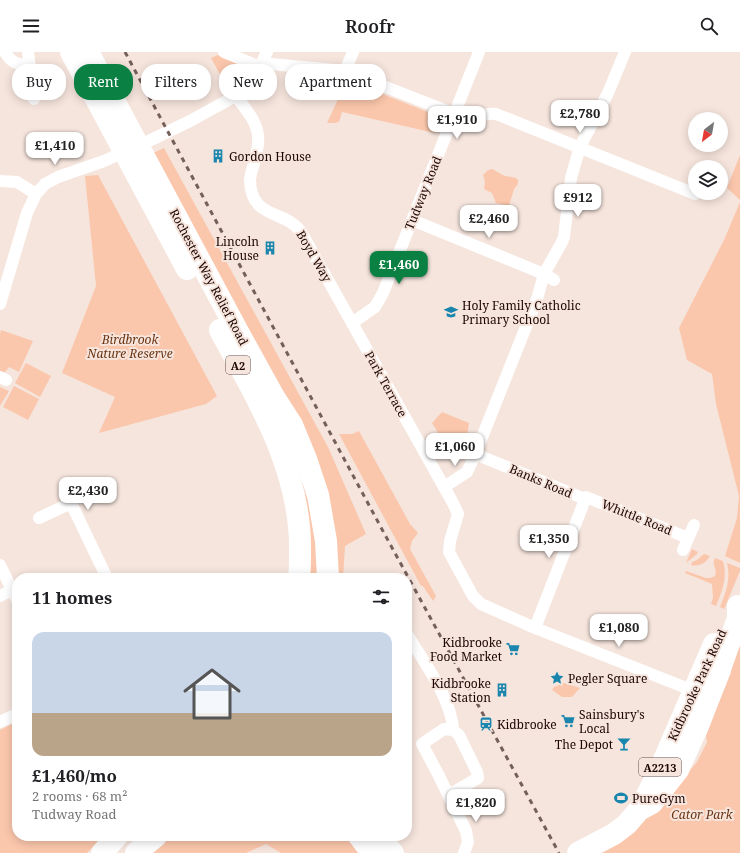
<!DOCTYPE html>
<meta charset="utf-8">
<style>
:root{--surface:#fff;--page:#f2f2f2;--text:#202124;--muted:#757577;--line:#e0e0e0;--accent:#0b8043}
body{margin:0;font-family:"Noto Serif",serif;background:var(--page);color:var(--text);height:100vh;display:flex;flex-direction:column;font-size:15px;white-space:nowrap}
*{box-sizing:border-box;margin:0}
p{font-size:13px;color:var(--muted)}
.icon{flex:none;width:22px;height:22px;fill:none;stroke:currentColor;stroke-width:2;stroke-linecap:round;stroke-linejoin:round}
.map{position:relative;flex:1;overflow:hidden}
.side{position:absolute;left:12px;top:521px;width:400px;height:268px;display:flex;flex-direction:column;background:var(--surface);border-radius:16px;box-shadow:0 2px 10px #0003}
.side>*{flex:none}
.top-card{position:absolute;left:12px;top:12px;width:400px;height:36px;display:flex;gap:8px}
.needle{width:26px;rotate:211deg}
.tools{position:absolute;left:688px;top:60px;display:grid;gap:8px}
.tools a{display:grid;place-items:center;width:40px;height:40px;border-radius:50%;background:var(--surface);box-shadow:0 2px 10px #0003;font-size:20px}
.price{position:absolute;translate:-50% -34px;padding:0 9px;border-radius:8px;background:#fff;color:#222;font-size:13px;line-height:26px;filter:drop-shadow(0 1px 2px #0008)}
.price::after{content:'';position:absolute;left:50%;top:24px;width:12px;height:9px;margin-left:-6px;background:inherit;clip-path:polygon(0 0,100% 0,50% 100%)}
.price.current{background:var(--accent);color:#fff}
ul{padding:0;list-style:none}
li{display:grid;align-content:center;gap:8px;height:212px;padding:0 20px}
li+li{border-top:1px solid var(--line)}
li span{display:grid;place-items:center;height:124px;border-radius:12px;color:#555}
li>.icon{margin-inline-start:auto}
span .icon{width:72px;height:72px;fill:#fffc;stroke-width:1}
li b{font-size:17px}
h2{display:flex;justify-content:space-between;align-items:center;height:48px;padding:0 20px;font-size:17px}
.pill{padding:0 14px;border-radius:16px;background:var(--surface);box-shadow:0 2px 10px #0003;font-size:14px;line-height:36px}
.pill.current{background:var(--accent);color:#fff}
header{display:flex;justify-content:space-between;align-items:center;height:52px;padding:0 20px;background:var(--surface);font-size:18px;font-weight:600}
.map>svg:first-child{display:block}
.green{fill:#fbc7ac}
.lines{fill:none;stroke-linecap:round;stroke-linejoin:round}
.street{stroke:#fff;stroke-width:12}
.highway{stroke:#fff;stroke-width:22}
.rail{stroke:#755f5a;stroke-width:3;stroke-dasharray:5 5;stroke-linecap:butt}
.labels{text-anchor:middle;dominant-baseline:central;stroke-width:4;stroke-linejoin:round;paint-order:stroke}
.shield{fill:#f6e5dd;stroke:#5e4842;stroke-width:1}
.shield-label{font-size:11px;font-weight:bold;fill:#1d0400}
.poi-label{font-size:12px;fill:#1d0400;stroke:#f6e5dd;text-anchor:start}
.street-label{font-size:12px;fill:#1d0400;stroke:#f6e5dd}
.park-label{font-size:12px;font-style:italic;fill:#6a3413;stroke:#f6e5dd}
</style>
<header><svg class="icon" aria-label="menu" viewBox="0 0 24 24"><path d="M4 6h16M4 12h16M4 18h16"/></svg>Roofr<svg class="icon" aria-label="search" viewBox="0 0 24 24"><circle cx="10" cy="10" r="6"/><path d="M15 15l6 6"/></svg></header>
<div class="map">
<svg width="740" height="801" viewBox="0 0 740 801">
<rect width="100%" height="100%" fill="#f6e5dd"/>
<g class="green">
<path d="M218,3L249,16L240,28L228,37L211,6Z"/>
<path d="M347,28L433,62V63L443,67L440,76L435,81L342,60L339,70L334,71H327Z"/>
<path d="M164,96L328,395L366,482L345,494L343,526H336L334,479L151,102Z"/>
<path d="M740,103V148L727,136Z"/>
<path d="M491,117C496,118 498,121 503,123C509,126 514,123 518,128V132L514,137L509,154L496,151L492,141L484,137L485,130L483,123L487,119Z"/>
<path d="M98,123L217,344L206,352L99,381L115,345L62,321L96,234L85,124Z"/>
<path d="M740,150V511L725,504L737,466L739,444L716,352L712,322L687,308L679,276L724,188Z"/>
<path d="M1,278L33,289L19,320L9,315L6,319L3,321L0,319V282Z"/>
<path d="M26,311L51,324L40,345L15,331Z"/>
<path d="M14,334L39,347L28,368L3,355Z"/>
<path d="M0,335L9,339L0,354Z"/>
<path d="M442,360L469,371L465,397L454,406L432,371Z"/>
<path d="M359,379L410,472L418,481L412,489L410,497L436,544L433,549L423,534H421L339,382H352Z"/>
<path d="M294,402L314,469L318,526H305Z"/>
<path d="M692,497L698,500L697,502L686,511Z"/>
<path d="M704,502L710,504C706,511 699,515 691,513L692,510L697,508Z"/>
<path d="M715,506L723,509C728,526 722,539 716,554L711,552L713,546L712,532L685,521L686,519L706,526H710L715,524C718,518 711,512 715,506Z"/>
<path d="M727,511L740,516V519L724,557L720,555C726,540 731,527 727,511Z"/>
<path d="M740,592V801H599L637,776L682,727L697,710L707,690L706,684L708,677L731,621L730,618Z"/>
<path d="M564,631L580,636L572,645H562L552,638L554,635Z"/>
<path d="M14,671L17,676V784H103L87,801H0V678Z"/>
<path d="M167,784H344L361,801H281L266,792L246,801H146Z"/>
</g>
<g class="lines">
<g class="street">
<path d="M5,0C11,11 18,13 30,13"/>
<path d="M28,0L34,47"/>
<path d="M224,0L260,15"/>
<path d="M262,10L271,12L345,19L353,0"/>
<path d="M345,19L465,66C476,67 486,60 496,62L695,142"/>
<path d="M236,44C244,55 257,69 258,84C260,97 252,114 250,127C250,168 285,157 301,180L453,451L458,462L450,489L449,500L473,544L481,552L535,576L699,641"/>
<path d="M0,129L17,130L36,142"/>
<path d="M412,168L544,222L554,228"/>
<path d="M0,252L27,161L36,142L45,132L58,125L104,109L153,87L190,69L232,46L249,31L256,22L267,0"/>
<path d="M352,271L375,255L383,241L479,0"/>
<path d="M0,325L6,328"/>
<path d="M475,403L480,404L585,447"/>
<path d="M444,435L467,420L475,403L537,247L544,222L562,190L564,185L571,126L577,105L580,95L608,41L625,0"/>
<path d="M39,466L71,451L107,526"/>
<path d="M683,498L694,473"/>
<path d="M0,513L17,548"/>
<path d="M0,544L12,538"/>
<path d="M535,576L586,445L688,486"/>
<path d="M407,582C423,609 452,647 453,678"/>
<path d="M0,670L17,662"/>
<path d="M449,743L478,726L477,720L459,683L453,678L444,677L422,692L438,722L466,779L468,790L464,801"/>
</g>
<g class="highway">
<path d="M71,0L187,217"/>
<path d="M88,0L237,278L274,345L292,373L306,407L318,443L326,489L328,526"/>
<path d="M220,278C258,349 302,418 300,502C300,510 300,518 299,526"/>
<path d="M646,745L660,717L714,592"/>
<path d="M359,784L372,801"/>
<path d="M377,784L393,801"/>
<path d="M102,801L117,784"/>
<path d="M136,801L156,784"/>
<path d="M578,801L614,782L627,772L639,758L652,751L678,718L698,674L720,617L738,566V554"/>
</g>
<path class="rail" d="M125,0L384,481L559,801"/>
</g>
<defs>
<g id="building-bare" transform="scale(1.08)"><path d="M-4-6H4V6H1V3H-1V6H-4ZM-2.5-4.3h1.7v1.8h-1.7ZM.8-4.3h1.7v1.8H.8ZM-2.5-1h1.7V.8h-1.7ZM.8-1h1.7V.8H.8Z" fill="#1a86ad" stroke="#f6e5dd" stroke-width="2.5" paint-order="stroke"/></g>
<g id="school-bare" transform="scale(1.08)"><path d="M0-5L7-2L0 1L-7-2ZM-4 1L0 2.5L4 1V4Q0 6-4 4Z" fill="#1a86ad" stroke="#f6e5dd" stroke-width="2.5" paint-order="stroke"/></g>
<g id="supermarket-bare" transform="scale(1.08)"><path d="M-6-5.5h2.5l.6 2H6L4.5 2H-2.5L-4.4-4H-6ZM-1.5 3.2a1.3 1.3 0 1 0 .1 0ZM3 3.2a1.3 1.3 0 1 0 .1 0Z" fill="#1a86ad" stroke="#f6e5dd" stroke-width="2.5" paint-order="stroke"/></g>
<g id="sight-bare" transform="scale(1.08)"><path d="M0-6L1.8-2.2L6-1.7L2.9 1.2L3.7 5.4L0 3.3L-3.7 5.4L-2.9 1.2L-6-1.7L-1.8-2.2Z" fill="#1a86ad" stroke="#f6e5dd" stroke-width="2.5" paint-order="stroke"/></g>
<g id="station-bare" transform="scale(1.08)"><path d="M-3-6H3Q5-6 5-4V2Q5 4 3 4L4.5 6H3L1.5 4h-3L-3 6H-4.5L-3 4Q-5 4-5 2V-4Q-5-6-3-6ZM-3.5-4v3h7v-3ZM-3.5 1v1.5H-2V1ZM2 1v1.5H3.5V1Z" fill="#1a86ad" stroke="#f6e5dd" stroke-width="2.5" paint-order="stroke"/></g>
<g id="bar-bare" transform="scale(1.08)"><path d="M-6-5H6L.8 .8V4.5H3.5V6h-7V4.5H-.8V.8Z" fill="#1a86ad" stroke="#f6e5dd" stroke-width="2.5" paint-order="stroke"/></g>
<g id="stadium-bare" transform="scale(1.08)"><path d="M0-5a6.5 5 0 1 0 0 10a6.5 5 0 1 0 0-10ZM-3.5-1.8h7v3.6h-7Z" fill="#1a86ad" stroke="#f6e5dd" stroke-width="2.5" paint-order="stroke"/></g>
</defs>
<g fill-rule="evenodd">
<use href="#building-bare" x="218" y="104"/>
<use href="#building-bare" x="270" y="196"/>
<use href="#school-bare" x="451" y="260"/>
<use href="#supermarket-bare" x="513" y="597"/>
<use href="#sight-bare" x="557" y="626"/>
<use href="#building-bare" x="502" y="638"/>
<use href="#supermarket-bare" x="568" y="669"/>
<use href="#station-bare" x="486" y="672"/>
<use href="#bar-bare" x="624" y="692"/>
<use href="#stadium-bare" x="621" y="746"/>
</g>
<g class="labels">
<g class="shield">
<rect x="226" y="304" width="24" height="18" rx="3"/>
<rect x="639" y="706" width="42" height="18" rx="3"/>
</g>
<g class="shield-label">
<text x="238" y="313">A2</text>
<text x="660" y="715">A2213</text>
</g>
<g class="poi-label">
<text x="229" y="104">Gordon House</text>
<text x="259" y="189" text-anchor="end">Lincoln<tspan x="259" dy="14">House</tspan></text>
<text x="462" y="253">Holy Family Catholic<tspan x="462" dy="14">Primary School</tspan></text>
<text x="502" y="590" text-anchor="end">Kidbrooke<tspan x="502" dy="14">Food Market</tspan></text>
<text x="568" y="626">Pegler Square</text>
<text x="491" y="631" text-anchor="end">Kidbrooke<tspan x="491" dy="14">Station</tspan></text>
<text x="579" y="662">Sainsbury's<tspan x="579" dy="14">Local</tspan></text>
<text x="497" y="672">Kidbrooke</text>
<text x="613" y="692" text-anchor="end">The Depot</text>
<text x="632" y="746">PureGym</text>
</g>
<g class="street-label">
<text transform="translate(423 141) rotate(-68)">Tudway Road</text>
<text transform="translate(314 204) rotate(60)">Boyd Way</text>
<text transform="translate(209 225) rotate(62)">Rochester Way Relief Road</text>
<text transform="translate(386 332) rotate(61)">Park Terrace</text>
<text transform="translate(541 429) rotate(23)">Banks Road</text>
<text transform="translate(637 465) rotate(22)">Whittle Road</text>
<text transform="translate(697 633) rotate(-65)">Kidbrooke Park Road</text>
</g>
<g class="park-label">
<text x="130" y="287">Birdbrook<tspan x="130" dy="14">Nature Reserve</tspan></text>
<text x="702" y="762">Cator Park</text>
</g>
</g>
</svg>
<div class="tools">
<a><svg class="needle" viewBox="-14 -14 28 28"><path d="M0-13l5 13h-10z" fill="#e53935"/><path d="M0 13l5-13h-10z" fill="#757577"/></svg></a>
<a><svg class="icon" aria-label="layers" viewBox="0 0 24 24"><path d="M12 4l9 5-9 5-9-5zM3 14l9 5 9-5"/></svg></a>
</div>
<b class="price" style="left:580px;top:82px">£2,780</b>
<b class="price" style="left:457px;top:88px">£1,910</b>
<b class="price" style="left:55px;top:114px">£1,410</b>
<b class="price" style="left:578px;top:166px">£912</b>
<b class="price" style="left:489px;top:187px">£2,460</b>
<b class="price current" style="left:399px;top:233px">£1,460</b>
<b class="price" style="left:455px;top:415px">£1,060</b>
<b class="price" style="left:88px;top:459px">£2,430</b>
<b class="price" style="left:549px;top:507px">£1,350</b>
<b class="price" style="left:619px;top:596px">£1,080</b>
<b class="price" style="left:476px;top:771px">£1,820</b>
<div class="top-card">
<a class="pill">Buy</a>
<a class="pill current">Rent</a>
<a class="pill">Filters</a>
<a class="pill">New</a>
<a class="pill">Apartment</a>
</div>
<section class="side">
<h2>11 homes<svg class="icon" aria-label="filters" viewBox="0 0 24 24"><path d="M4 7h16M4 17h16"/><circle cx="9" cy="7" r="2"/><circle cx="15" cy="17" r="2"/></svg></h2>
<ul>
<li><span style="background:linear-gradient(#c9d6e8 65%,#b9a48a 0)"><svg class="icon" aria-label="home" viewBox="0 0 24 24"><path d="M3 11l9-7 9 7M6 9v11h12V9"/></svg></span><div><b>£1,460/mo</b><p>2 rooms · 68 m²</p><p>Tudway Road</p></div></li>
</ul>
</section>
</div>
